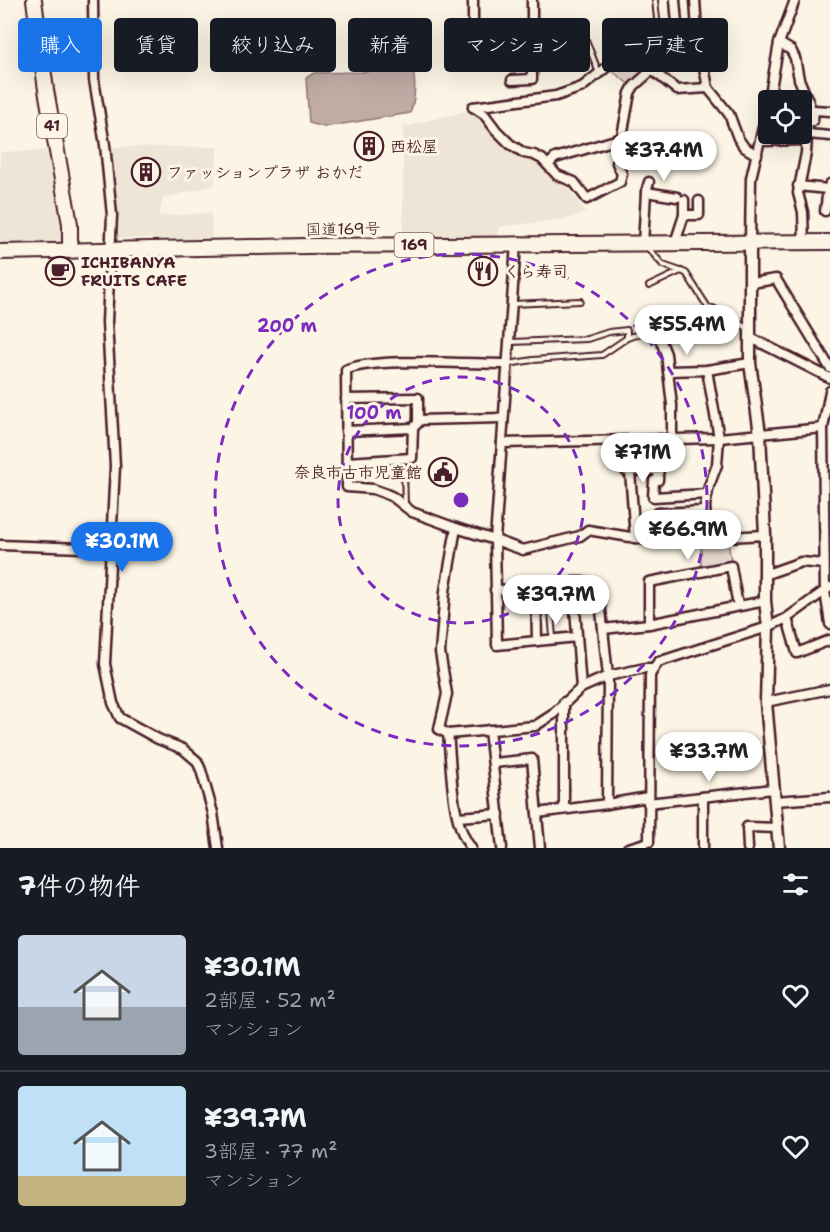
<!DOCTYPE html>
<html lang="ja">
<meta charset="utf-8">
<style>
:root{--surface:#171b24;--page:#20242c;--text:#f1f3f6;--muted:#9ea1a6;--line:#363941;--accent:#1a73e8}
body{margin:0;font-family:"Shantell Sans","Klee One",sans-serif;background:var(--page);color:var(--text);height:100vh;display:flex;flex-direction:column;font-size:22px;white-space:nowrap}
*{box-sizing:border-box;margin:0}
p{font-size:20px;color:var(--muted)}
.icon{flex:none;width:33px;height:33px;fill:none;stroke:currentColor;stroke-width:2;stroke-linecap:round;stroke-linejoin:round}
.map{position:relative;height:848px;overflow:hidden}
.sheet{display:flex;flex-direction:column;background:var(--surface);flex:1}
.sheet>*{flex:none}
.banner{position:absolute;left:18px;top:18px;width:795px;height:54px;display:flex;gap:12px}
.buttons{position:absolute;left:758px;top:90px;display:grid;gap:12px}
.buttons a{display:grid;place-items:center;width:54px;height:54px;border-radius:6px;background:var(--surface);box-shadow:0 6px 24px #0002;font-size:30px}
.price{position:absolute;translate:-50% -51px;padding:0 14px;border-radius:21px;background:#fff;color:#222;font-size:20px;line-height:39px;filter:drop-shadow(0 2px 3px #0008)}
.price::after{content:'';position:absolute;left:50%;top:36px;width:18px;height:14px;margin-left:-9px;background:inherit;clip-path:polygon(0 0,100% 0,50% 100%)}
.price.current{background:var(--accent);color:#fff}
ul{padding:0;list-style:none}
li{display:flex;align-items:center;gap:18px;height:150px;padding:0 18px}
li+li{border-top:2px solid var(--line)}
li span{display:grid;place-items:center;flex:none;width:168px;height:120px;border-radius:6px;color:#555}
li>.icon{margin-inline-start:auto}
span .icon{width:72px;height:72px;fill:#fffc;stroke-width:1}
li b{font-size:26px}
h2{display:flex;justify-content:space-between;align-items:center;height:72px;padding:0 18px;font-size:26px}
.tag{padding:0 21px;border-radius:6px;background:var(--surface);box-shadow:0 6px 24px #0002;font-size:21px;line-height:54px}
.tag.current{background:var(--accent);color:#fff}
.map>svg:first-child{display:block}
.built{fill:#eee5d7}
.green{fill:#e2d5ca;stroke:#967a7a;stroke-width:1.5}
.water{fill:#c0aca5;stroke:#917474;stroke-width:1.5}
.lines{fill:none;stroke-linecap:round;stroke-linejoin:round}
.service-casing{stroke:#4a1f2b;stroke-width:8}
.minor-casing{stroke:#4a1f2b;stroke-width:13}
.tertiary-casing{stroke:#4a1f2b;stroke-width:15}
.primary-casing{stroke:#4a1f2b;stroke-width:18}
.trunk-casing{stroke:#4a1f2b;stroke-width:18}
.service{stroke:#fcf5e5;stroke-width:4}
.minor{stroke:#fcf5e5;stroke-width:8}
.tertiary{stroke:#fcf5e5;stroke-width:10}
.primary{stroke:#fcf5e5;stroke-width:14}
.trunk{stroke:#fcf5e5;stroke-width:14}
.ring{fill:none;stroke:#7b2cbf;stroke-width:3;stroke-dasharray:10 8}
.labels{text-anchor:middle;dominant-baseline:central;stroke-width:6;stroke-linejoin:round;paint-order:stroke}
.shield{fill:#fcf5e5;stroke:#7f5f63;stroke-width:1.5}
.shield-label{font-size:15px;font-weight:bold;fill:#4a1f2b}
.poi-label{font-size:16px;font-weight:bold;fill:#4a1f2b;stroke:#fcf5e5;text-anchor:start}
.street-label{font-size:16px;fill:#4a1f2b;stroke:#fcf5e5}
.centre{fill:#7b2cbf;stroke:#fcf5e5;stroke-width:3}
.ring-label{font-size:18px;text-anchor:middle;font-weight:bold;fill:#7b2cbf;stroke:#fcf5e5;stroke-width:6;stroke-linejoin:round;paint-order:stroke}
</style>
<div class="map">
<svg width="830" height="848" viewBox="0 0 830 848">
<rect width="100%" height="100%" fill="#fcf5e5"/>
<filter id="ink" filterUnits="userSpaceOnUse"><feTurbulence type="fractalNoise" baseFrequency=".0167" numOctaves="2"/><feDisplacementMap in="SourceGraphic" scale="12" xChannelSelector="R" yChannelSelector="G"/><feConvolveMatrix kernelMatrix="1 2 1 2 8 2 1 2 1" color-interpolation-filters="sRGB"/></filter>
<g filter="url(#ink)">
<g class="built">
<path d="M470,110L474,111L486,122L535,159L554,179L567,187L587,213L568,219L499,227L498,237L403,238V127Z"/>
<path d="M111,147H218L214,186L163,198L159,216L211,213L212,239L118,238L115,232V195Z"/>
<path d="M53,150L63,239L59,244L0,247V152Z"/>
</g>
<g class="green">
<path d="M645,52L646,68L631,86L611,70L629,54Z"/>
<path d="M728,542L731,560L701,568V544Z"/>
</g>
<path class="water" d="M411,67C417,78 415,101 410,113L324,127L309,123L306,78L314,73L361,72Z"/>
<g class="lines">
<g class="service-casing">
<g id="service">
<path d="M655,0L659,38"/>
<path d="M614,28L622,53"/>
<path d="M667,38L670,61"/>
<path d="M586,40L599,73"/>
<path d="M647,247L663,265L686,273L709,309L713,308L747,328"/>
<path d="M649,286L681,271"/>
<path d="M512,304L580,301"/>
<path d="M511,342L587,339L609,332L627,330V338"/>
<path d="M508,364L533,360L602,355L627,338L709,309"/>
<path d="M404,471L405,504"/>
<path d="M553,638L549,584L572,582"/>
</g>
</g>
<g class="minor-casing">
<g id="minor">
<path d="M93,0L94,80L105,145L112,215L107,322L115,466L105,664L113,703L120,718L158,739L183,749L197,761L201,770L213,813L218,848"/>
<path d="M675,0L678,35"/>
<path d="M695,0L697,31L708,88L729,114L738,138L744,147L757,155"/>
<path d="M473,26V0"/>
<path d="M779,43L791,50L795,58L799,79L809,103L806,153L798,193L803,212L804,242"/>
<path d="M648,44L652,70L677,90L708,88"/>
<path d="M512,80L532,79V0"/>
<path d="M769,100L779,43L795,0"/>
<path d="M473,107L484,114L496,130L510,144L524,153L534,155L542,159L557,175L574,182L587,199L620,182L622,174L617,163L630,93L634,86L652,70"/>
<path d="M473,107L556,96L582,87L623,54L659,39L697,31"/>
<path d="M813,121L814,110L830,111"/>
<path d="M808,134L830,136"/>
<path d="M761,141L807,140"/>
<path d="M548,165L555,158L622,138"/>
<path d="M798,186L828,189L830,184"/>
<path d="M646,192L677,197"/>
<path d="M825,211L828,189"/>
<path d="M684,215H699V201"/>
<path d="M675,243L684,215V200"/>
<path d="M750,243L751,178L768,106"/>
<path d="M643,244L646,192L649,182"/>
<path d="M751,283L776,279L830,368"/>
<path d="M656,329L666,354L672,405V439"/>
<path d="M751,338L830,378"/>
<path d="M707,370L719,438L717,465L709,486L705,506L707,538"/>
<path d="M668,371L707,370L750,363"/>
<path d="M830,391L823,428L825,591L830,624"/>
<path d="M346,399L418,398V423L413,428L412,458L347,462"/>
<path d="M418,420L503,418"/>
<path d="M346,431L413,428"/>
<path d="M660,439L658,480L654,481L653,497L707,494"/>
<path d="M502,443L719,438L823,428"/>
<path d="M626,471L659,470"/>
<path d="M630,471L635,538"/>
<path d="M657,513L705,511"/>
<path d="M456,528L412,512L393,497L384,493L373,489L347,487L346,370C370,357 474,364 507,364"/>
<path d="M0,545L110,549"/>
<path d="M764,575L801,562L824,564"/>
<path d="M495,590L536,589L537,641L497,645L495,540L523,550L580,536L588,530L654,541L765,535"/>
<path d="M787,618L797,653L830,640"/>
<path d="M649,624V582L731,566L738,606"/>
<path d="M603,629L608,676L607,804"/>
<path d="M537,641L577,637"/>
<path d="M581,688L573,582H589L592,587L599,592L603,629L649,624L765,601"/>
<path d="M766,702L830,689"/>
<path d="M489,730L502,848"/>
<path d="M448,734L535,726L552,715L581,688L608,676L645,668H654"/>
<path d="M494,763L532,759L540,848"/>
<path d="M703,797V848"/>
<path d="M775,801L830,797"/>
<path d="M648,803L773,789"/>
<path d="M564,809V702"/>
<path d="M537,813L607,804L648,797"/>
<path d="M458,817L499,814"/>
<path d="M471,848C450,821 452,768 448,734L439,729L447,694L440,652L445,591L456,528L495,540L516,244"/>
<path d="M628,848L649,842L650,675L658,662L768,627L787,618L830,587"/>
<path d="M748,848L747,827L778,828"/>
</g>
</g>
<g class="tertiary-casing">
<path id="tertiary" d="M750,243V363L760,434L765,535V601L768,627L766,702L779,848"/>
</g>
<g class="primary-casing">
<path id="primary" d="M34,0L46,90L70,224V251"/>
</g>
<g class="trunk-casing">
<path id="trunk" d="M0,252L307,246L830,242"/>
</g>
<use href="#service" class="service"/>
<use href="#minor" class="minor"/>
<use href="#tertiary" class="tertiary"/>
<use href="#primary" class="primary"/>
<use href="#trunk" class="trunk"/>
</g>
</g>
<g class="ring">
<circle cx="461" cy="500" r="123"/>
<circle cx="461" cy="500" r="246"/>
</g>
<defs>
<g id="building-ring" transform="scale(1.5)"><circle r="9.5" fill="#fcf5e5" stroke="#4a1f2b" stroke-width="1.5"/><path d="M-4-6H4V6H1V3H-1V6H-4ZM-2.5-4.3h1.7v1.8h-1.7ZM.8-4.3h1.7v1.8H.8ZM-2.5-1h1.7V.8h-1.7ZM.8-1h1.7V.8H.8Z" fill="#4a1f2b"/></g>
<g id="cafe-ring" transform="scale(1.5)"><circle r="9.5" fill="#fcf5e5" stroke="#4a1f2b" stroke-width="1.5"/><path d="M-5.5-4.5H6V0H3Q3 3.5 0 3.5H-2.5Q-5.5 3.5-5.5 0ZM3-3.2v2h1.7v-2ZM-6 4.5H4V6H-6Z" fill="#4a1f2b"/></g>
<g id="restaurant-ring" transform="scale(1.5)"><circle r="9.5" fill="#fcf5e5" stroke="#4a1f2b" stroke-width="1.5"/><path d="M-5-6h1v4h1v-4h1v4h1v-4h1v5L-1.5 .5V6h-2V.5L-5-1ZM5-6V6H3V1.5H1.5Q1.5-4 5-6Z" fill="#4a1f2b"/></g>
<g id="civic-ring" transform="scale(1.5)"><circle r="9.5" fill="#fcf5e5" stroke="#4a1f2b" stroke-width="1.5"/><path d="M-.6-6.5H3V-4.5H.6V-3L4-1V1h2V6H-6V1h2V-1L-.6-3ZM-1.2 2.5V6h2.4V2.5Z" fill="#4a1f2b"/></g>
</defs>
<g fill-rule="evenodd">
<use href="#building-ring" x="369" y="146"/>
<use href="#building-ring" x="146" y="172"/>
<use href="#cafe-ring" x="60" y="271"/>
<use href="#restaurant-ring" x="483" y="271"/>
<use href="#civic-ring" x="443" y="472"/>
</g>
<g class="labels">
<g class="shield">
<rect x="37" y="114" width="30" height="24" rx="4.5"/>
<rect x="394.5" y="233" width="39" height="24" rx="4.5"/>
</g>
<g class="shield-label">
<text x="52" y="126">41</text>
<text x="414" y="245">169</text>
</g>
<g class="poi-label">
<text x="390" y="146">西松屋</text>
<text x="167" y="172">ファッションプラザ おかだ</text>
<text x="81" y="262">ICHIBANYA<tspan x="81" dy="18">FRUITS CAFE</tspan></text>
<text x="504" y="271">くら寿司</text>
<text x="422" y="472" text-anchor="end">奈良市古市児童館</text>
</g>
<g class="street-label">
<text transform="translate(343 229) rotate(-1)">国道169号</text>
</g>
</g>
<circle cx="461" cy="500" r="9" class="centre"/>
<g class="ring-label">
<text x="287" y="332">200 m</text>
<text x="374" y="419">100 m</text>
</g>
</svg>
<div class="buttons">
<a><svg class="icon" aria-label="locate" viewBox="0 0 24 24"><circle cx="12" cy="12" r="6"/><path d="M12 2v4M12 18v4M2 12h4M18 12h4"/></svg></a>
</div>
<b class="price" style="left:664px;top:182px">¥37.4M</b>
<b class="price" style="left:687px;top:356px">¥55.4M</b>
<b class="price" style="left:643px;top:484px">¥71M</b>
<b class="price" style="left:688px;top:561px">¥66.9M</b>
<b class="price current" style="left:122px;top:573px">¥30.1M</b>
<b class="price" style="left:556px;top:626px">¥39.7M</b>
<b class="price" style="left:709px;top:783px">¥33.7M</b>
<div class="banner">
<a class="tag current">購入</a>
<a class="tag">賃貸</a>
<a class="tag">絞り込み</a>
<a class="tag">新着</a>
<a class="tag">マンション</a>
<a class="tag">一戸建て</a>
</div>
</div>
<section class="sheet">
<h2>7件の物件<svg class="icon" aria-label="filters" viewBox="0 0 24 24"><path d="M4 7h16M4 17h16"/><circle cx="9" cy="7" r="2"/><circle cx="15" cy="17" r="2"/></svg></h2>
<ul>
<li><span style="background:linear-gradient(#c9d6e8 60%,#9aa5b1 0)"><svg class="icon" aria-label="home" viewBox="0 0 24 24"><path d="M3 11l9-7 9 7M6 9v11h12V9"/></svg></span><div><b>¥30.1M</b><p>2部屋 · 52 m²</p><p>マンション</p></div><svg class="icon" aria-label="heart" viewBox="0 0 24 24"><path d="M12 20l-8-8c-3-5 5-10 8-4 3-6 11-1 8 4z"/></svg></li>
<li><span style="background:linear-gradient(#bfe0f5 75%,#c2b280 0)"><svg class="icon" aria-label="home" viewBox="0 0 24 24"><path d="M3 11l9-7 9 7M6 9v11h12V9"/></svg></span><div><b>¥39.7M</b><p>3部屋 · 77 m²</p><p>マンション</p></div><svg class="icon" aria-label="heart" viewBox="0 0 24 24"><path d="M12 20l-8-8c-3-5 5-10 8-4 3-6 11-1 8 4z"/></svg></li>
</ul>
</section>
